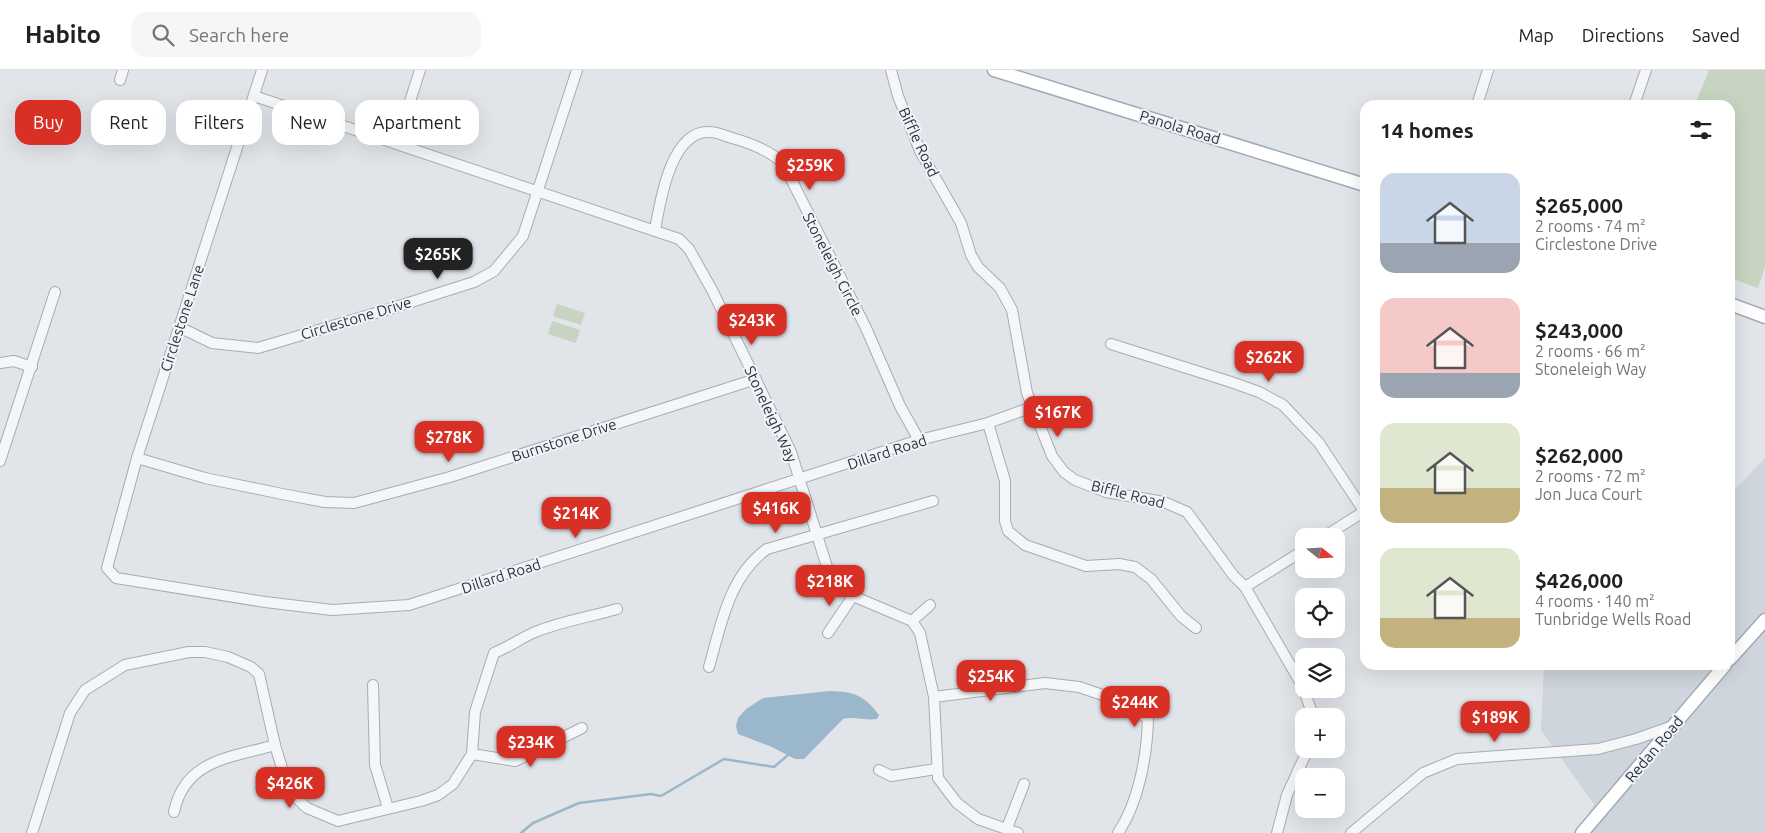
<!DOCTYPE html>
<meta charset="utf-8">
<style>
:root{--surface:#fff;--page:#f6f6f6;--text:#202124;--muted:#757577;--line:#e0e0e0;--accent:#d93025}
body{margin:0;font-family:Ubuntu,sans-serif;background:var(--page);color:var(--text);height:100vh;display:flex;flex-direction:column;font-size:19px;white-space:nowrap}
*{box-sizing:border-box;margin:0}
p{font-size:16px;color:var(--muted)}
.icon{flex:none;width:28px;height:28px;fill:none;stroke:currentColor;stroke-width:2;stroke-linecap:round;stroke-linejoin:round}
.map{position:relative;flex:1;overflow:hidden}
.panel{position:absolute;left:1360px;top:30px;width:375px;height:570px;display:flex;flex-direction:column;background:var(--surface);border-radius:15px;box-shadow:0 5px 20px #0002}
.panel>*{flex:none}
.guide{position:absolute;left:15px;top:30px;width:475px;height:45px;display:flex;gap:10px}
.needle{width:32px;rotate:108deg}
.buttons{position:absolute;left:1295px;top:458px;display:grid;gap:10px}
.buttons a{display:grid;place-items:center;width:50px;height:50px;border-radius:10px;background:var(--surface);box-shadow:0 5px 20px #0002;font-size:25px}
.price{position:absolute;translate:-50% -42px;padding:0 11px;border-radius:10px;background:var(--accent);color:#fff;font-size:16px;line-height:32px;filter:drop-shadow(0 1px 2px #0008)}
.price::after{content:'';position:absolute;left:50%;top:30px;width:15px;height:11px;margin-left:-8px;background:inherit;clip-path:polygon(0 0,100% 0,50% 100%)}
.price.selected{background:#222;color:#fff}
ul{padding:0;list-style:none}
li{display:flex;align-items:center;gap:15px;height:125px;padding:0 20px}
li span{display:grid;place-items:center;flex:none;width:140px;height:100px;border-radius:15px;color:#555}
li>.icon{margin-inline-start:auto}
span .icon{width:60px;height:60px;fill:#fffc;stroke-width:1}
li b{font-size:21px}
h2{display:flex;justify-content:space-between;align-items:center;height:60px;padding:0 20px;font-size:21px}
.pill{padding:0 18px;border-radius:15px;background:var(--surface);box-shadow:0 5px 20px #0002;font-size:18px;line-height:45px}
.pill.selected{background:var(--accent);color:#fff}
header{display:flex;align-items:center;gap:30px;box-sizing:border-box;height:70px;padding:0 25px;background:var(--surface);border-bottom:1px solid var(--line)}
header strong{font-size:24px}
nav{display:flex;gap:28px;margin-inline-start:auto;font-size:18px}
.search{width:350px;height:45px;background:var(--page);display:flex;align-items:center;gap:12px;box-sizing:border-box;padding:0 18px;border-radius:15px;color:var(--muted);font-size:19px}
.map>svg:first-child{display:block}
.built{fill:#cfd5dc}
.green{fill:#c8d4c2}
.water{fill:#9bb7cb}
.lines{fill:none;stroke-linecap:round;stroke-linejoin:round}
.stream{stroke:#9bb7cb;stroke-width:2.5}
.minor-casing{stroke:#a6acb4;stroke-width:12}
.major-casing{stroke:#a0abb6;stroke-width:15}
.minor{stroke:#f4f6f8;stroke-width:10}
.major{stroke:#fff;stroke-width:12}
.labels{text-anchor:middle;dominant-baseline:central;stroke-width:4;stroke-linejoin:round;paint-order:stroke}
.street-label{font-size:15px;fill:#283442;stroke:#f1f4f7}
</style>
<header>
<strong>Habito</strong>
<div class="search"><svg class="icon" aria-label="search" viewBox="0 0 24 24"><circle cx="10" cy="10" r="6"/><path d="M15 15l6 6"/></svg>Search here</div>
<nav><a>Map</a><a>Directions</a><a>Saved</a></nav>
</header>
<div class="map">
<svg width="1765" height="763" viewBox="0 0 1765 763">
<rect width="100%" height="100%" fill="#e1e5ea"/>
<path class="built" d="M1765,388V763H1577L1594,734L1541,660L1544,595H1730V425Z"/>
<g class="green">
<path d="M1709,0H1765V196L1758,218L1730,208V35H1695Z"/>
<path d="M557,234L585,243L581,255L553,246Z"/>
<path d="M552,251L580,260L576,273L548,264Z"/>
</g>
<path class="water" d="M830,621C855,622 864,625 879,645L877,649C865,651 854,646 843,649L804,689H795L772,677L738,664L736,656L738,648L746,639L763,628Z"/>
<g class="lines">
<path class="stream" d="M521,763L533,753L579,733L651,724L661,726L724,689L774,697L788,685"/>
<g class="minor-casing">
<g id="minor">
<path d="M262,0L137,388L107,498L116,508L265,532L332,540L409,535L919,370L988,353L1032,337"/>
<path d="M891,0L898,26L920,81L961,153L971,185L978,197L1000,218L1012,240L1027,323L1052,386L1064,402L1075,410L1106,422L1164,432L1187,442L1233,505L1245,517L1303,617L1313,646"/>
<path d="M120,10L123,0"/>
<path d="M254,26L679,169L689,179L712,220L791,382L828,500L853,526L912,551L920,563L934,627L938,708L957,733L978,749L1018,763"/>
<path d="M1477,35L1488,0"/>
<path d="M1634,35L1646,0"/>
<path d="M397,72L420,0"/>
<path d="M655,160C660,132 671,59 710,62C717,62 725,66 732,68C750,73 769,80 783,93L866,258L900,336L919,370"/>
<path d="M179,257L212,273L258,278L386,240L474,212L494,201L523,166L577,0"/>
<path d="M1111,274L1231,312L1259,322L1283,335L1319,373L1364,441"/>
<path d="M0,293L14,291L32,297"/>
<path d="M988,353L1005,411V451L1008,461L1025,475L1086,496L1119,494L1135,497L1151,509L1181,546L1196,558"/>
<path d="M137,388L205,408L282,424L325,432L354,433L450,407L756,309"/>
<path d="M0,391L55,222"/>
<path d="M1325,466L1365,441"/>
<path d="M1245,517L1304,480"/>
<path d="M912,551L930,535"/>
<path d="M828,563L853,526"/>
<path d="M709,597C721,555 729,506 767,479L933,431"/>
<path d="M373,615L375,695L388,738"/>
<path d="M934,627L1045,613L1079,617L1126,633L1148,649C1147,685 1139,732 1118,763"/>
<path d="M472,684L515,691L582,658"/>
<path d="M879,700L891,706L936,699"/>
<path d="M174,742C185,689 231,688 275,675"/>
<path d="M1007,758L1024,714"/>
<path d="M32,763L70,643L85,620L125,595L189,582H205L228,587L251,597L259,604L275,675L289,721L307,738L338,751L421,731L438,725L453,714L472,684L475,642L494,583C509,577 521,568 535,562C562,551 590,547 617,539"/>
<path d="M1277,763L1287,725L1308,679"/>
<path d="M1351,763L1423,703L1457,689L1598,679L1636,669L1673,656"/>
</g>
</g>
<g class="major-casing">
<g id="major">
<path d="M994,0L1365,115"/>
<path d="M1730,234L1765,247"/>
<path d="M1730,589L1765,550"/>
<path d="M1582,763L1725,595"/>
</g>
</g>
<use href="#minor" class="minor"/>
<use href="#major" class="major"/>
</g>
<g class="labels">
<g class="street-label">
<text transform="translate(1180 57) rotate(17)">Panola Road</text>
<text transform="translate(919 72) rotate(65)">Biffle Road</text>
<text transform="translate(833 194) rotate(63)">Stoneleigh Circle</text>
<text transform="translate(182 248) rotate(-72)">Circlestone Lane</text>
<text transform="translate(356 248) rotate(-17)">Circlestone Drive</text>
<text transform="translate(771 344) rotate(65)">Stoneleigh Way</text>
<text transform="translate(564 370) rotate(-18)">Burnstone Drive</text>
<text transform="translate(887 382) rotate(-18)">Dillard Road</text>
<text transform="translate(1128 424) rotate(14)">Biffle Road</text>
<text transform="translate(501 506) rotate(-18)">Dillard Road</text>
<text transform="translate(1654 679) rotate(-50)">Redan Road</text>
</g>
</g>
</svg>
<div class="buttons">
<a><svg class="needle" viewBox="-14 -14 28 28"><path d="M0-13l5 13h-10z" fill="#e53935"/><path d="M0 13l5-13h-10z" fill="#757577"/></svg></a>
<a><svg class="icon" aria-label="locate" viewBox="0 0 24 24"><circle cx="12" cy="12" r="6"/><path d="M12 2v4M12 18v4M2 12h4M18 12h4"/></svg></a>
<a><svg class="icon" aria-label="layers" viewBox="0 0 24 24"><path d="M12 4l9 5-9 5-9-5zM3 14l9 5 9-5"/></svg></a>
<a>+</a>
<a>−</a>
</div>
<b class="price" style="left:810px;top:121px">$259K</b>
<b class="price selected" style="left:438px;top:210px">$265K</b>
<b class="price" style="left:752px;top:276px">$243K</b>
<b class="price" style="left:1269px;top:313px">$262K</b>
<b class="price" style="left:1058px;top:368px">$167K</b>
<b class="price" style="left:449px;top:393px">$278K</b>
<b class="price" style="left:776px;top:464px">$416K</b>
<b class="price" style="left:576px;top:469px">$214K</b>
<b class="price" style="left:830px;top:537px">$218K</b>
<b class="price" style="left:991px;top:632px">$254K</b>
<b class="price" style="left:1135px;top:658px">$244K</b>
<b class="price" style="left:1495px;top:673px">$189K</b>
<b class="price" style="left:531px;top:698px">$234K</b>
<b class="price" style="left:290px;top:739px">$426K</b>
<div class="guide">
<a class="pill selected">Buy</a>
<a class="pill">Rent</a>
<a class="pill">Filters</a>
<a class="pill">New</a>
<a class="pill">Apartment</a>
</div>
<section class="panel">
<h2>14 homes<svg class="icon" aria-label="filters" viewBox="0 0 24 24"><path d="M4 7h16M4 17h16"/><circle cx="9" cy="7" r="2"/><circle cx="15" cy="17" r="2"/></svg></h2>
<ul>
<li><span style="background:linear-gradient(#c9d6e8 70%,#9aa5b1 0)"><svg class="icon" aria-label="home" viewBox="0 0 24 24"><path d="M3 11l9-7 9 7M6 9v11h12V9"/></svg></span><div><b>$265,000</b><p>2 rooms · 74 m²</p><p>Circlestone Drive</p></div></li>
<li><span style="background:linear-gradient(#f6c9c9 75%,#9aa5b1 0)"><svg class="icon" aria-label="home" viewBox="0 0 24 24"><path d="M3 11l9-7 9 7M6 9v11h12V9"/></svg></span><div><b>$243,000</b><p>2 rooms · 66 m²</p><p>Stoneleigh Way</p></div></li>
<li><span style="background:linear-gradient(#dfe7d0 65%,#c2b280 0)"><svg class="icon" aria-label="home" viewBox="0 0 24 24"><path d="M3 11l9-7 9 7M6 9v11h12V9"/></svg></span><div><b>$262,000</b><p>2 rooms · 72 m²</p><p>Jon Juca Court</p></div></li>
<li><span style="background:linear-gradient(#dfe7d0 70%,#c2b280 0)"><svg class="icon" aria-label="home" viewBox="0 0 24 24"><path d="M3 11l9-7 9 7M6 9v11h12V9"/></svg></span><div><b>$426,000</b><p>4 rooms · 140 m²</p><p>Tunbridge Wells Road</p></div></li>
</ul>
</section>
</div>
